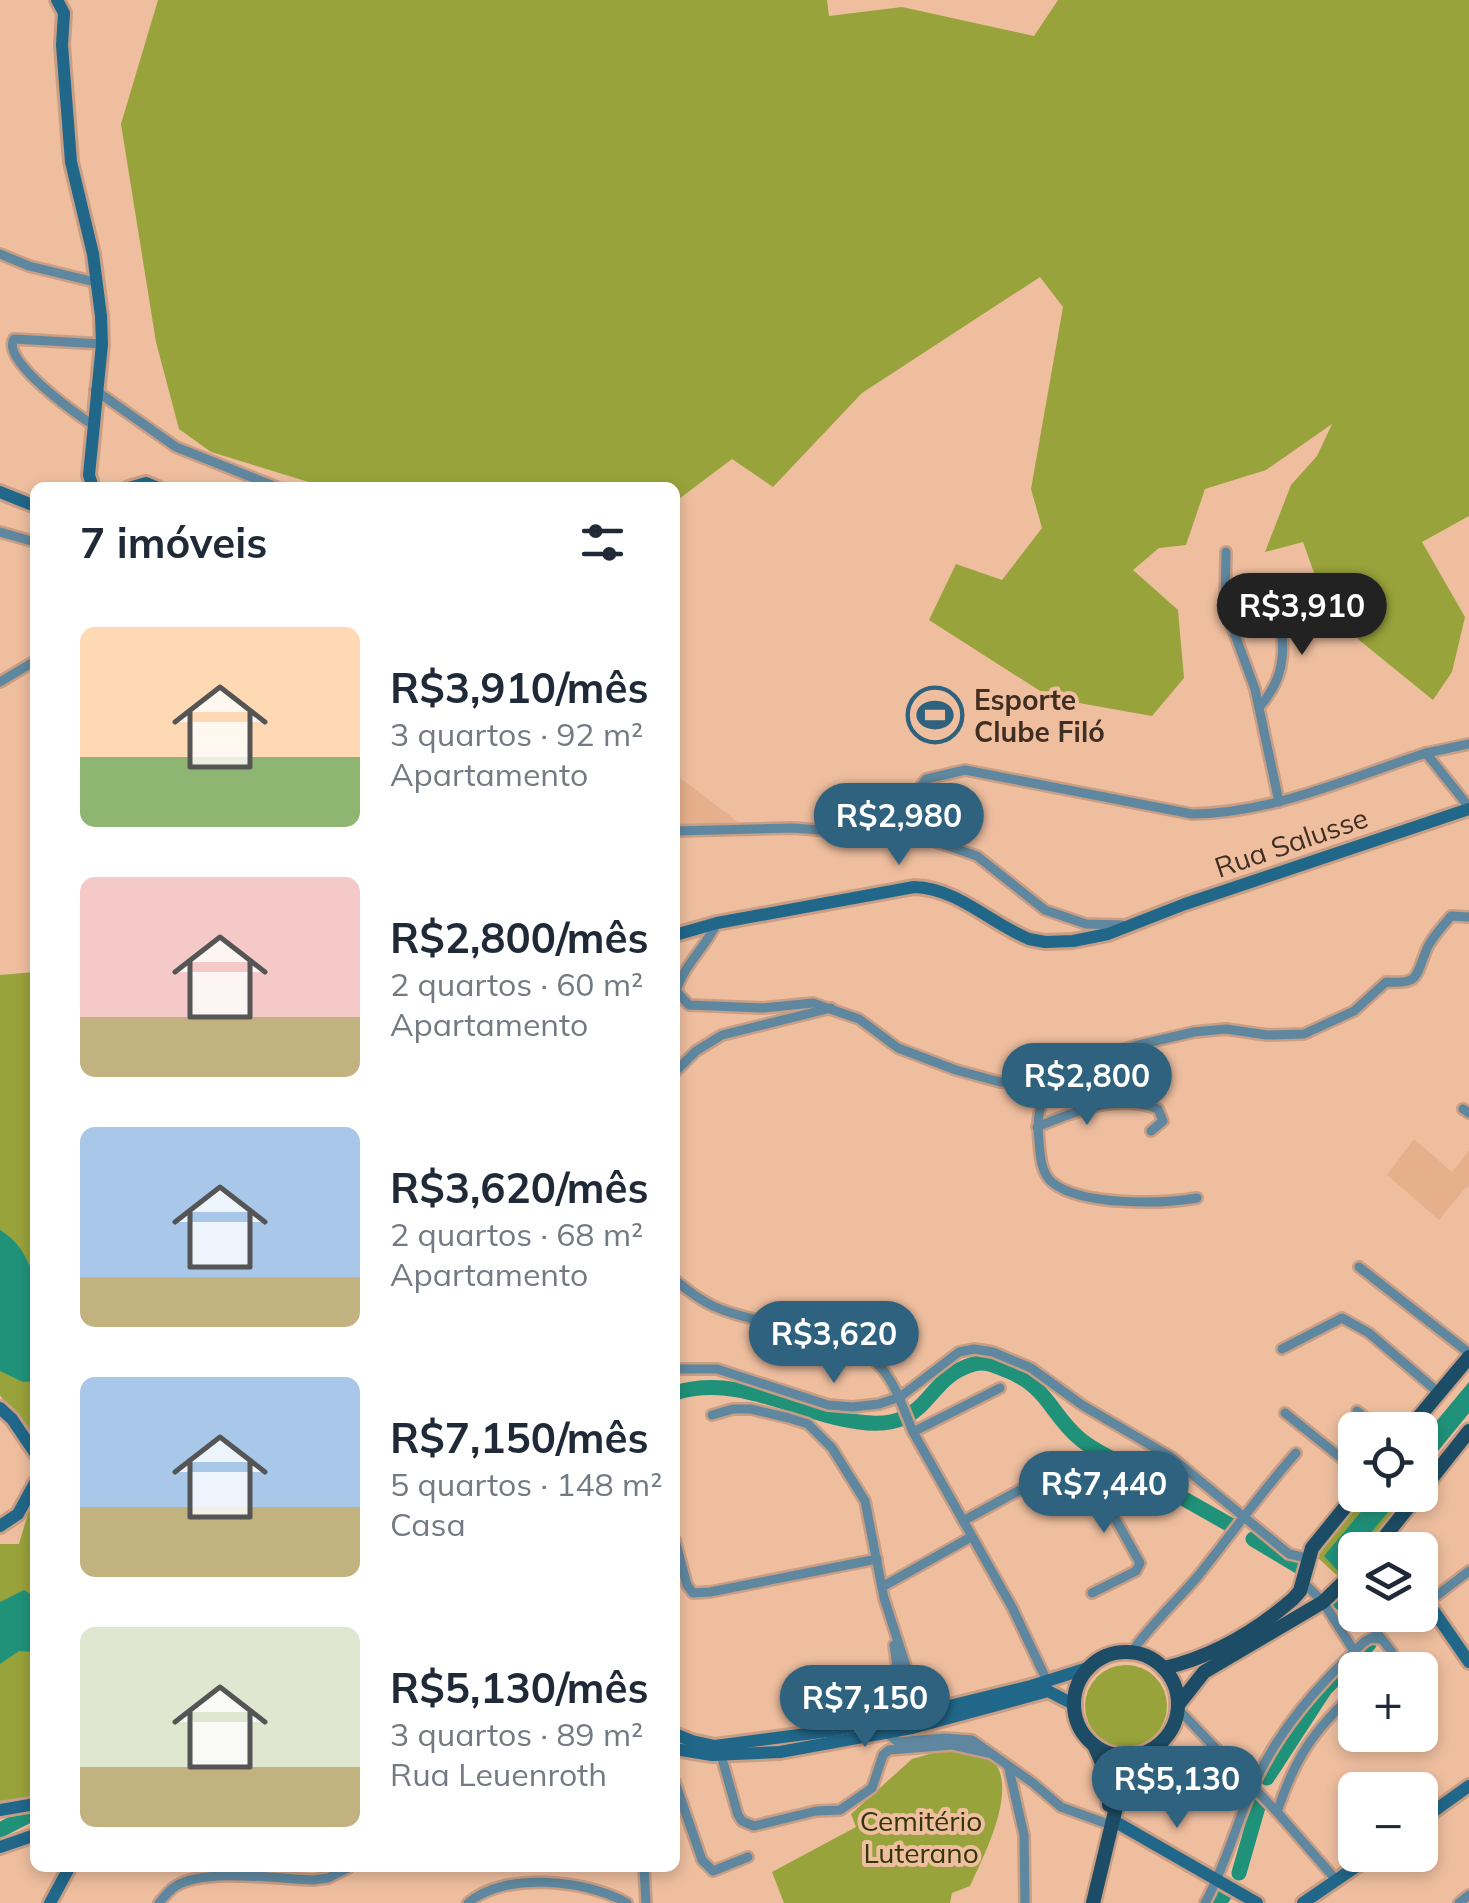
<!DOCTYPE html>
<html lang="pt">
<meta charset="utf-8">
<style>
:root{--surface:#fff;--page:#f2f2f3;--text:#1f2937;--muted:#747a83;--accent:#2e627e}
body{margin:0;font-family:Mulish,sans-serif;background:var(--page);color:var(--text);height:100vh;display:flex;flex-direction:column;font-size:38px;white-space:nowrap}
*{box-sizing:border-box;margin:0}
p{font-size:32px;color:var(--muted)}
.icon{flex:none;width:55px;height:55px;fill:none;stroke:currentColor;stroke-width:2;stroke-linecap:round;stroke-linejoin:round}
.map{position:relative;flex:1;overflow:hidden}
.panel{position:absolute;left:30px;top:482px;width:650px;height:1390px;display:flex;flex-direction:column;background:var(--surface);border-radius:15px;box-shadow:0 5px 15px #0003}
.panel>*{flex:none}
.tools{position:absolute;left:1338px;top:1412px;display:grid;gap:20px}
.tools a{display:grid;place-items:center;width:100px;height:100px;border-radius:15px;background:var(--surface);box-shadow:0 5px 15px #0003;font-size:50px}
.price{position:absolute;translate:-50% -85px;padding:0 22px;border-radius:35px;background:var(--accent);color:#fff;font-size:32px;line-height:65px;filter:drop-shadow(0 2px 5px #0008)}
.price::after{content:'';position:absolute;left:50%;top:60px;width:30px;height:22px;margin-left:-15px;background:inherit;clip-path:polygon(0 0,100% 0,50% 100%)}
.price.current{background:#222;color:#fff}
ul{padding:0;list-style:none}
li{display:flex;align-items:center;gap:30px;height:250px;padding:0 50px}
li span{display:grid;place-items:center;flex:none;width:280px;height:200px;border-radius:15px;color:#555}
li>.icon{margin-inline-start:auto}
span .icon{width:120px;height:120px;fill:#fffc;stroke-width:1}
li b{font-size:42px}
h2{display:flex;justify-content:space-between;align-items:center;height:120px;padding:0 50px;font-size:42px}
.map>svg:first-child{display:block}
.built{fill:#e6b08c}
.green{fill:#99a33b}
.water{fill:#20927a}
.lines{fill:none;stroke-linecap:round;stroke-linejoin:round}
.river{stroke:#20927a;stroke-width:15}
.street-casing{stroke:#c89e84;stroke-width:14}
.secondary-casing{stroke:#c89e84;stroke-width:18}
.primary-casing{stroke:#c89e84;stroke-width:19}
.street{stroke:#5f88a0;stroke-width:9}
.secondary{stroke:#20678a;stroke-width:12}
.primary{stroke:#1d4d66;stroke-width:14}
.labels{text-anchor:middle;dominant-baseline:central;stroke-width:8;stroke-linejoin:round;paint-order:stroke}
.poi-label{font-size:28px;font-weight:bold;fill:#412e22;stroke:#eebe9f;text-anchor:start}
.street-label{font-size:28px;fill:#412e22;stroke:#eebe9f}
.park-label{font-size:28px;fill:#323609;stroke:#eebe9f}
</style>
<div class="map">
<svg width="1469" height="1903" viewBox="0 0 1469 1903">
<rect width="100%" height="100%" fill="#eebe9f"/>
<g class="built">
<path d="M675,774L738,822L675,826Z"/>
<path d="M1414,1139L1452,1172L1469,1150V1187H1466L1439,1220L1387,1175Z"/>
</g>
<g class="green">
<path d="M158,0H827L829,16L902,7L1034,36L1058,0H1469V516L1422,542L1465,617L1452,672L1433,700L1359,640L1318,584L1303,542L1265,552L1291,485L1317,456L1332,424L1266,470L1205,489L1186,545L1159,548L1133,570L1178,610L1184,678L1152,716L1051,698L929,620L956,564L1002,580L1042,528L1031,489L1063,307L1040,277L862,393L773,487L732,459L675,502V488L325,487L211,452L179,429L156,342L121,124Z"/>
<path d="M35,972V1451L0,1395V975Z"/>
<path d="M35,1490V1797L0,1806V1544H19Z"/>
<path d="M1366,1495H1409L1364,1550H1355V1560L1340,1578L1317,1557Z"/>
<circle cx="1126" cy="1706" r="41"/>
<path d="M947,1749C956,1750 971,1748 979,1751C1029,1770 985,1853 970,1886L952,1893L950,1903H784L772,1872L856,1827L851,1814L912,1759Z"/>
</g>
<g class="water">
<path d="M0,1230C50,1260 35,1330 35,1381L23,1382L0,1371Z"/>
<path d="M1469,1382V1413L1420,1473V1441Z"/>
<path d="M1375,1495H1402L1339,1572L1324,1556Z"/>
<path d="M24,1590L35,1597V1652L19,1651L0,1664V1602Z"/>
</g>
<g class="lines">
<g class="river">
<path d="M675,1393C739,1373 797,1414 859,1422C932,1432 922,1378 974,1364C985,1361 993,1365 1003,1369C1048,1385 1050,1414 1080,1439C1093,1450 1111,1458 1126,1466C1161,1486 1196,1506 1232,1526"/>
<path d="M1253,1539L1303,1569"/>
<path d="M1337,1599L1351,1613"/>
<path d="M1267,1778L1325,1689L1369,1644"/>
<path d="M0,1830L35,1812"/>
<path d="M1239,1873L1260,1800"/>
<path d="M1219,1903L1225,1894"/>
</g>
<g class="street-casing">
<g id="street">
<path d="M0,254L29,266L95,282"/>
<path d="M95,390L176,447L279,488"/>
<path d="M95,426C78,416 0,360 14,339L102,344"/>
<path d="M0,532L35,542"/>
<path d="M1226,552L1225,608L1255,689L1279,802"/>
<path d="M0,682L35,661"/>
<path d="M1260,706C1292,670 1283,637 1275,592"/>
<path d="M1426,753L1469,744"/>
<path d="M675,831L793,828L925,838L977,856L1045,910L1086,924L1122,925"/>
<path d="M898,834L908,805L926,779L965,770L1192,814C1274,813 1349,778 1426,753L1469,807"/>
<path d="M717,923C706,946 683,967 676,991L689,1005L763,1008L813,1003L859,1019L898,1048L956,1070L1000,1082L1027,1081L1138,1045L1194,1032L1226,1029L1267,1035L1304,1034L1354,1011L1386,982C1419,984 1415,978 1426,951C1430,939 1443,926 1451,916L1469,917"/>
<path d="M1061,1071C1043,1095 1035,1110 1039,1141C1040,1155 1041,1174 1053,1183C1082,1206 1163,1204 1197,1198"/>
<path d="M675,1072L696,1051L722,1035L831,1008"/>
<path d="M1463,1109L1469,1113"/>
<path d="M1037,1127C1077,1111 1116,1093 1158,1109L1163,1121L1151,1131"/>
<path d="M1359,1267L1469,1353"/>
<path d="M675,1280C687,1290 698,1299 713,1306C766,1330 843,1322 883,1370C898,1389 904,1411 913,1432L1012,1607L1047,1681"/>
<path d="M1282,1349L1342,1318L1369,1333L1439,1393"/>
<path d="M675,1369H717L828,1405L853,1407L879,1404L900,1397L959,1352L974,1349L993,1352L1031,1368L1082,1405L1171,1457L1289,1554L1307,1558"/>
<path d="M1357,1411L1381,1430"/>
<path d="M1285,1413L1355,1469"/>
<path d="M712,1415L733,1409H751L789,1418L808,1424L832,1448L865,1501L884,1598L921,1713"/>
<path d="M913,1432L1000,1388"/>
<path d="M963,1521L1073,1461L1084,1465L1090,1473L1140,1563L1136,1571L1092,1593"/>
<path d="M675,1540L687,1585L693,1593L710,1592L877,1559"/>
<path d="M1303,1582L1323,1602L1354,1651"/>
<path d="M1342,1586L1355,1604"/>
<path d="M882,1587L971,1537"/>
<path d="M1427,1603L1469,1571"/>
<path d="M1363,1615L1392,1652L1376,1670"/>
<path d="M894,1645L904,1717"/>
<path d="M1131,1653C1151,1624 1176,1602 1198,1576C1231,1535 1261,1492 1296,1453"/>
<path d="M1178,1709L1277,1812L1337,1881"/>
<path d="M887,1733L898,1742L944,1738L972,1740L1033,1783L1061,1807L1105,1823"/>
<path d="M1159,1744L1164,1762L1177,1783L1209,1767"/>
<path d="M721,1755L738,1815L742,1821L754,1826L816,1811L840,1810L872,1788L883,1755L889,1750L952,1745L988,1753"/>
<path d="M1009,1769L1024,1835L1025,1903"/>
<path d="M675,1782L702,1860L713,1871L748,1857"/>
<path d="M1277,1812C1295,1758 1313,1731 1355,1692"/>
<path d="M644,1868L646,1903"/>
<path d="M159,1903C164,1897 169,1890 176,1886C206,1868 278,1879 313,1880L328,1878L348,1868"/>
<path d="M468,1903C504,1871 588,1880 627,1903"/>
<path d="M1205,1903C1225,1867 1235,1827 1252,1789C1276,1732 1319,1684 1364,1642L1371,1638L1380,1639"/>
<path d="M1459,1903L1469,1895"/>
</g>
</g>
<g class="secondary-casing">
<g id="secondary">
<path d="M57,0L64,13L62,45L71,162L93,254L101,316L102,344L89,475L93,488"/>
<path d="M129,488L146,483L158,488"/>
<path d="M0,492L35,506"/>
<path d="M675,935L717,923L914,887C957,888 990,923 1029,939L1045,942L1073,941L1108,934L1185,904L1469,809"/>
<path d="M0,1408L12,1419L35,1453"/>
<path d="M0,1526L18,1514L35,1483"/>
<path d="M1420,1591L1469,1662"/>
<path d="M675,1734L692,1741L715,1746L829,1731L933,1710L1031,1686L1091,1667"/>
<path d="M675,1749L712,1755L780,1752L912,1728L1048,1691L1075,1705"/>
<path d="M0,1810L35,1804"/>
<path d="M1114,1821L1257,1903"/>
<path d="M1420,1821L1469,1786"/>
<path d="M0,1847L35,1835"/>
<path d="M50,1903L69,1868"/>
<path d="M1303,1903L1373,1855"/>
</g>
</g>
<g class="primary-casing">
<g id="primary">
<path d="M1408,1430L1469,1357"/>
<path d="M1420,1493L1469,1431"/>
<path d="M1374,1550L1418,1495"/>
<circle cx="1126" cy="1704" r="52"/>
<path d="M1164,1668C1211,1657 1256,1631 1293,1599L1300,1591L1312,1548L1355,1495"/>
<path d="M1178,1705L1204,1672L1323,1602L1355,1571"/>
<path d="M1094,1745L1109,1779V1805"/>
<path d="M1093,1903L1123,1778L1144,1755"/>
</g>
</g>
<use href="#street" class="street"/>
<use href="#secondary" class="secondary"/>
<use href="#primary" class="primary"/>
</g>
<defs>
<g id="stadium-ring" transform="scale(2.875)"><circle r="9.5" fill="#eebe9f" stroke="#2e627e" stroke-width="1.5"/><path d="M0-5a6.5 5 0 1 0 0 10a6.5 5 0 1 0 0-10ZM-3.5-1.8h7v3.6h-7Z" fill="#2e627e"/></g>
</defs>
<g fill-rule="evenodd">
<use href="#stadium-ring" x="935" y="715"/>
</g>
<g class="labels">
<g class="poi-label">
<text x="974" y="699">Esporte<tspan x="974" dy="32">Clube Filó</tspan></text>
</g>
<g class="street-label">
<text transform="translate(1291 842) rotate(-19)">Rua Salusse</text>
</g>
<g class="park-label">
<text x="921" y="1820">Cemitério<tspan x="921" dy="32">Luterano</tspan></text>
</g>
</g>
</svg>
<div class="tools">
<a><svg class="icon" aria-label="locate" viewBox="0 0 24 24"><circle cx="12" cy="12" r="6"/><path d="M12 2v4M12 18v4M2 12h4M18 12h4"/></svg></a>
<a><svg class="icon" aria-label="layers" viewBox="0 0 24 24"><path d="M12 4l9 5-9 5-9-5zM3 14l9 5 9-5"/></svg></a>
<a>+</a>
<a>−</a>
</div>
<b class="price current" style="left:1302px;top:658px">R$3,910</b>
<b class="price" style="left:899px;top:868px">R$2,980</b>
<b class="price" style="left:1087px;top:1128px">R$2,800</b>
<b class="price" style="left:834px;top:1386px">R$3,620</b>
<b class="price" style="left:1104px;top:1536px">R$7,440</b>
<b class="price" style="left:865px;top:1750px">R$7,150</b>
<b class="price" style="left:1177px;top:1831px">R$5,130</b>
<section class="panel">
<h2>7 imóveis<svg class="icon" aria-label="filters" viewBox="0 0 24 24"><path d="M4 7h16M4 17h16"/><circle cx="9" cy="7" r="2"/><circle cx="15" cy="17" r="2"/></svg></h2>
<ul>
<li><span style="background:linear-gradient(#ffd9b3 65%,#8fb573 0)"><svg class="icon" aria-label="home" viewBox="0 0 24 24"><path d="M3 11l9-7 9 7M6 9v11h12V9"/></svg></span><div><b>R$3,910/mês</b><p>3 quartos · 92 m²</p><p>Apartamento</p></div></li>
<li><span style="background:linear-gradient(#f6c9c9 70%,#c2b280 0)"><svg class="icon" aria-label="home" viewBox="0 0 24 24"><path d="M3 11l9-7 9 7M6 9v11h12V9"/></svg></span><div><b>R$2,800/mês</b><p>2 quartos · 60 m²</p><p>Apartamento</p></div></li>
<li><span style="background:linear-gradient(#a9c7e8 75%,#c2b280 0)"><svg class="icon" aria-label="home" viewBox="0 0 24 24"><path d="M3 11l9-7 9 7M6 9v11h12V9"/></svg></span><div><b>R$3,620/mês</b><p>2 quartos · 68 m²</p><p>Apartamento</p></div></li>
<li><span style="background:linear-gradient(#a9c7e8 65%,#c2b280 0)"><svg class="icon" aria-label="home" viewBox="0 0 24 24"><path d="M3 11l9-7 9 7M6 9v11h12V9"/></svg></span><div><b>R$7,150/mês</b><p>5 quartos · 148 m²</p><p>Casa</p></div></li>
<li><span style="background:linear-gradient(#dfe7d0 70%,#c2b280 0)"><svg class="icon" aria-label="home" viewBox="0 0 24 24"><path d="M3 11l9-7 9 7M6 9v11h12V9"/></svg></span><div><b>R$5,130/mês</b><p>3 quartos · 89 m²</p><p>Rua Leuenroth</p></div></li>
</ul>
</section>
</div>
